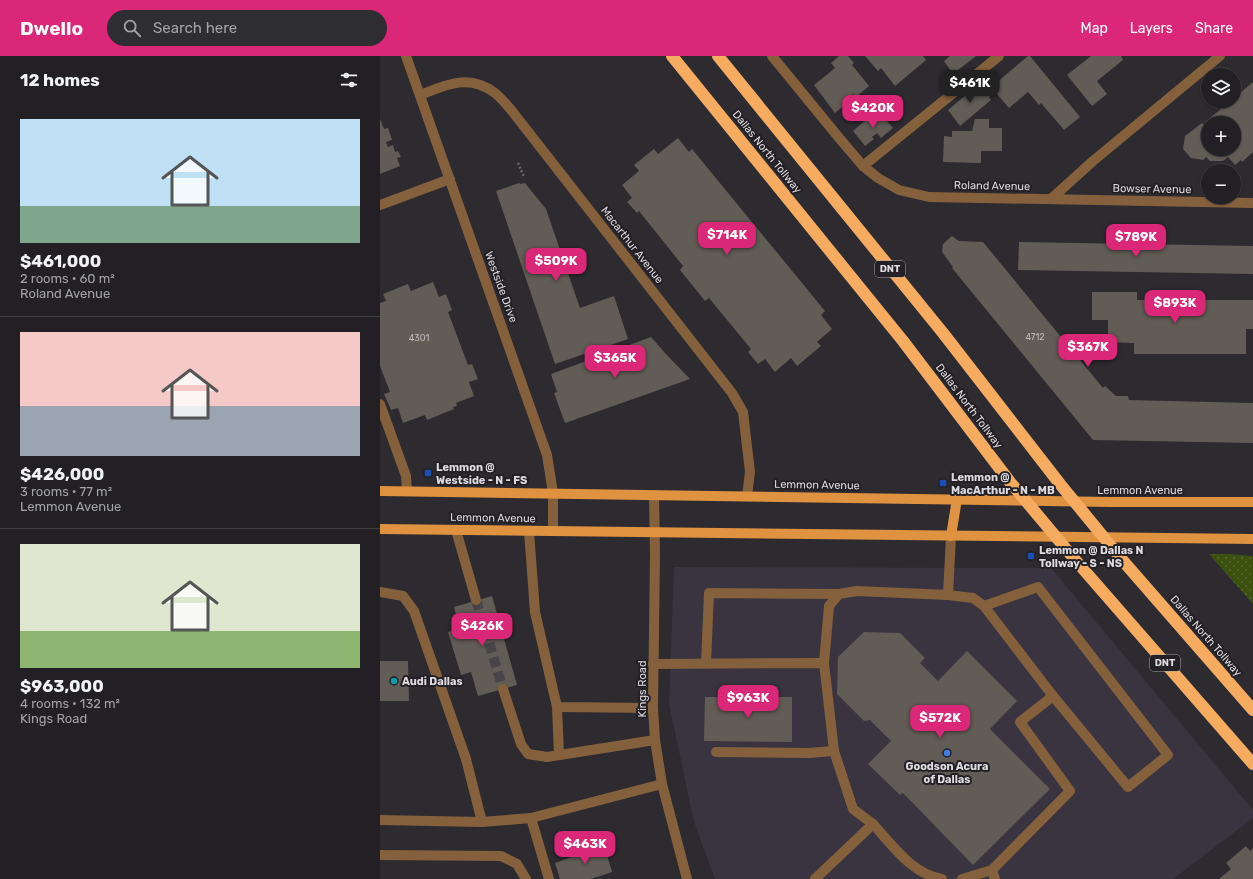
<!DOCTYPE html>
<meta charset="utf-8">
<style>
:root{--surface:#222024;--page:#2e2d31;--text:#f1f3f6;--muted:#a2a3a6;--line:#3f3e41;--accent:#db2777}
body{margin:0;font-family:Rubik,sans-serif;background:var(--page);color:var(--text);height:100vh;display:flex;flex-direction:column;font-size:15px;white-space:nowrap}
*{box-sizing:border-box;margin:0}
p{font-size:13px;color:var(--muted)}
.icon{flex:none;width:22px;height:22px;fill:none;stroke:currentColor;stroke-width:2;stroke-linecap:round;stroke-linejoin:round}
.map{position:relative;flex:1;overflow:hidden}
.drawer{display:flex;flex-direction:column;background:var(--surface);width:380px}
.drawer>*{flex:none}
.fabs{position:absolute;left:821px;top:12px;display:grid;gap:8px}
.fabs a{display:grid;place-items:center;width:40px;height:40px;border-radius:50%;background:var(--surface);box-shadow:0 1px 3px #0004,0 0 0 1px var(--line);font-size:20px}
.price{position:absolute;translate:-50% -34px;padding:0 9px;border-radius:8px;background:var(--accent);color:#fff;font-size:13px;line-height:26px;filter:drop-shadow(0 1px 2px #0008)}
.price::after{content:'';position:absolute;left:50%;top:24px;width:12px;height:9px;margin-left:-6px;background:inherit;clip-path:polygon(0 0,100% 0,50% 100%)}
.price.active{background:#222;color:#fff}
ul{padding:0;list-style:none}
li{display:grid;align-content:center;gap:8px;height:212px;padding:0 20px}
li+li{border-top:1px solid var(--line)}
li span{display:grid;place-items:center;height:124px;border-radius:0px;color:#555}
li>.icon{margin-inline-start:auto}
span .icon{width:72px;height:72px;fill:#fffc;stroke-width:1}
li b{font-size:17px}
h2{display:flex;justify-content:space-between;align-items:center;height:48px;padding:0 20px;font-size:17px}
header{display:flex;align-items:center;gap:24px;box-sizing:border-box;height:56px;padding:0 20px;background:var(--accent);color:#fff}
header strong{font-size:19px}
nav{display:flex;gap:22px;margin-inline-start:auto;font-size:14px}
.search{width:280px;height:36px;background:var(--page);display:flex;align-items:center;gap:10px;box-sizing:border-box;padding:0 14px;border-radius:22px;color:var(--muted);font-size:15px}
main{display:flex;flex:1;min-height:0}
.map>svg:first-child{display:block}
.built{fill:#39343f}
.park{fill:url(#park-dots)}
.building{fill:#615c55;fill-rule:evenodd}
.lines{fill:none;stroke-linecap:round;stroke-linejoin:round}
.minor-tunnel{stroke:#47454a;stroke-width:10;stroke-dasharray:10 5;stroke-linecap:butt}
.path{stroke:#6c696e;stroke-width:2.5;stroke-dasharray:2 2;stroke-linecap:butt}
.minor{stroke:#85603c;stroke-width:10}
.major{stroke:#df9240;stroke-width:10}
.highway{stroke:#f5ac61;stroke-width:12}
.transit-dot{fill:#1a4fb4;stroke:#232026;stroke-width:1.5}
.culture-dot{fill:#0f9aa8;stroke:#232026;stroke-width:1.5}
.shop-dot{fill:#3f7fe0;stroke:#232026;stroke-width:1.5}
.labels{text-anchor:middle;dominant-baseline:central;stroke-width:4;stroke-linejoin:round;paint-order:stroke}
.number-label{font-size:9px;fill:#bebbbc}
.shield{fill:#232026;stroke:#a5a3a8;stroke-width:1}
.shield-label{font-size:10px;font-weight:bold;fill:#dddbdf}
.street-label{font-size:11px;fill:#dddbdf;stroke:#232026}
.poi-label{font-size:11px;font-weight:bold;fill:#dddbdf;stroke:#232026;text-anchor:start}
</style>
<header>
<strong>Dwello</strong>
<div class="search"><svg class="icon" aria-label="search" viewBox="0 0 24 24"><circle cx="10" cy="10" r="6"/><path d="M15 15l6 6"/></svg>Search here</div>
<nav><a>Map</a><a>Layers</a><a>Share</a></nav>
</header>
<main>
<section class="drawer">
<h2>12 homes<svg class="icon" aria-label="filters" viewBox="0 0 24 24"><path d="M4 7h16M4 17h16"/><circle cx="9" cy="7" r="2"/><circle cx="15" cy="17" r="2"/></svg></h2>
<ul>
<li><span style="background:linear-gradient(#bfe0f5 70%,#7fa58c 0)"><svg class="icon" aria-label="home" viewBox="0 0 24 24"><path d="M3 11l9-7 9 7M6 9v11h12V9"/></svg></span><div><b>$461,000</b><p>2 rooms · 60 m²</p><p>Roland Avenue</p></div></li>
<li><span style="background:linear-gradient(#f6c9c9 60%,#9aa5b1 0)"><svg class="icon" aria-label="home" viewBox="0 0 24 24"><path d="M3 11l9-7 9 7M6 9v11h12V9"/></svg></span><div><b>$426,000</b><p>3 rooms · 77 m²</p><p>Lemmon Avenue</p></div></li>
<li><span style="background:linear-gradient(#dfe7d0 70%,#8fb573 0)"><svg class="icon" aria-label="home" viewBox="0 0 24 24"><path d="M3 11l9-7 9 7M6 9v11h12V9"/></svg></span><div><b>$963,000</b><p>4 rooms · 132 m²</p><p>Kings Road</p></div></li>
</ul>
</section>
<div class="map">
<svg width="873" height="823" viewBox="0 0 873 823">
<defs>
<pattern id="park-dots" width="8" height="8" patternUnits="userSpaceOnUse"><rect width="8" height="8" fill="#3c5110"/><path d="M2 2h.1M6 6h.1" fill="none" stroke="#586932" stroke-width="1.8" stroke-linecap="round"/></pattern>
</defs>
<rect width="100%" height="100%" fill="#2d2a30"/>
<path class="built" d="M294,511L671,512L873,754V762L793,823H335L314,766L289,648Z"/>
<path class="park" d="M829,498H848L873,500V548Z"/>
<g class="building">
<path d="M459,0H468L474,7L472,9L489,30L476,41L473,38L464,45L466,48L455,57L434,29L455,12L451,7Z"/>
<path d="M485,0H543L546,4L515,30L501,12L498,15Z"/>
<path d="M570,0H596L573,18L564,5Z"/>
<path d="M648,0H650L700,61L684,74L661,47L659,49L648,36L629,52L611,31Z"/>
<path d="M711,0H741L743,4L717,25L727,38L712,50L687,19Z"/>
<path d="M873,26V96L862,106L861,104L855,109L848,101L843,105H830L826,101L823,104L811,102L803,93L805,80L822,67L825,70L827,68L825,66L851,45H854V42ZM828,67H854V93H828Z"/>
<path d="M599,28L602,32L605,30L612,39L609,41L611,44L580,70L568,54Z"/>
<path d="M500,57L513,72L501,82L497,77L492,81L494,83L485,90L473,75L487,63L489,66Z"/>
<path d="M0,63L4,73L8,72L12,84L6,86L8,91L13,89L15,96L18,95L21,101L17,102L20,110L0,118Z"/>
<path d="M595,63H609V72H622V95H601V107L563,106L564,80L572,81V75H592Z"/>
<path d="M298,82L309,96L312,93L445,255L441,259L452,273L437,286L441,290L417,310L411,302L395,316L385,303L378,308L368,296L371,293L329,242L325,245L300,214L303,210L259,155L257,157L247,146L252,142L242,129L259,115L254,109L274,93L278,98Z"/>
<path d="M139,127L140,128L145,127L166,153L200,252L234,240L248,283L175,308L116,135Z"/>
<path d="M572,180L579,185L603,186L723,332L725,330L736,340H748L749,344L873,347V387L713,384L572,212L573,211L562,196L563,188Z"/>
<path d="M639,186L873,190V218L638,214Z"/>
<path d="M53,226L59,241L66,238L72,254L68,256L88,309L92,308L98,323L89,326L94,340L76,347L77,350L73,351L74,353L47,364L45,359L23,367L18,352L11,354L4,338L10,336L0,310V247L6,245L3,238L28,228L31,235Z"/>
<path d="M712,236H757V244H873V273H866V298H754V287L728,286V264H712Z"/>
<path d="M271,281L285,297L310,323L185,367L174,337L177,336L171,318Z"/>
<path d="M112,540L137,629L98,640L91,616L81,619L68,576L80,573L74,551Z"/>
<path d="M484,576L520,577L545,602L540,607L558,625L587,595L637,645L610,673L670,733L593,809L523,737L520,739L488,708L511,685L490,664L484,665L457,638L458,601Z"/>
<path d="M0,605H28L29,645H0Z"/>
<path d="M325,641H412V686L324,685Z"/>
<path d="M224,789L232,816L211,823H180L175,807Z"/>
<path d="M866,790L870,795L873,792V823H839L851,813L846,807Z"/>
</g>
<g class="lines">
<path class="minor-tunnel" d="M96,544L123,633"/>
<path class="path" d="M138,107L144,121"/>
<g class="minor">
<path d="M26,0L167,399L173,437V475"/>
<path d="M392,0L460,83L483,110L498,122L519,134L549,141L873,147"/>
<path d="M40,39C66,29 89,17 115,37C121,42 127,49 132,55L352,337L363,356L370,416L367,440"/>
<path d="M483,110L619,0"/>
<path d="M671,143L713,105L840,0"/>
<path d="M0,149L70,123"/>
<path d="M0,348L26,420L27,435"/>
<path d="M274,439L275,498L273,652L275,684L282,728L307,823"/>
<path d="M76,474L96,544"/>
<path d="M149,475L155,556L177,651L273,652"/>
<path d="M0,536L23,540L34,555L86,703L102,766"/>
<path d="M568,539L593,542L604,550L673,640L748,731L788,699L658,531L604,550"/>
<path d="M326,607L329,537L459,538"/>
<path d="M444,607L449,550L459,538L477,535L568,539L571,480"/>
<path d="M273,608L444,607L454,695L473,753L493,768"/>
<path d="M123,633L141,688L148,698L167,701L275,684"/>
<path d="M177,651L179,699"/>
<path d="M336,696L429,697L454,695"/>
<path d="M151,762L169,823"/>
<path d="M0,764L102,766L151,762L282,728"/>
<path d="M0,799L121,800L137,808L146,823"/>
<path d="M612,814L690,735L640,666L673,640"/>
<path d="M435,823L493,768C513,790 532,818 562,823"/>
<path d="M582,823L612,814L615,823"/>
</g>
<g class="major">
<path d="M0,435L730,446H873"/>
<path d="M0,473L873,483"/>
<path d="M571,480L577,443"/>
</g>
<g class="highway">
<path d="M292,0L523,285L630,426L697,506L873,708"/>
<path d="M338,0L563,277L680,428L744,506L873,654"/>
</g>
</g>
<g class="transit-dot">
<rect x="44" y="413" width="8" height="8" rx="2"/>
<rect x="559" y="423" width="8" height="8" rx="2"/>
<rect x="647" y="496" width="8" height="8" rx="2"/>
</g>
<circle class="culture-dot" cx="14" cy="625" r="4"/>
<circle class="shop-dot" cx="567" cy="697" r="4"/>
<g class="labels">
<g class="number-label">
<text x="655" y="281">4712</text>
<text x="39" y="282">4301</text>
</g>
<g class="shield">
<rect x="495" y="205" width="30" height="16" rx="3"/>
<rect x="770" y="599" width="30" height="16" rx="3"/>
</g>
<g class="shield-label">
<text x="510" y="213">DNT</text>
<text x="785" y="607">DNT</text>
</g>
<g class="street-label">
<text transform="translate(387 96) rotate(51)">Dallas North Tollway</text>
<text transform="translate(612 130) rotate(1)">Roland Avenue</text>
<text transform="translate(772 133) rotate(1)">Bowser Avenue</text>
<text transform="translate(252 189) rotate(52)">Macarthur Avenue</text>
<text transform="translate(121 231) rotate(70)">Westside Drive</text>
<text transform="translate(589 350) rotate(53)">Dallas North Tollway</text>
<text transform="translate(437 429) rotate(1)">Lemmon Avenue</text>
<text x="760" y="434">Lemmon Avenue</text>
<text transform="translate(113 462) rotate(1)">Lemmon Avenue</text>
<text transform="translate(826 580) rotate(49)">Dallas North Tollway</text>
<text transform="translate(262 633) rotate(-90)">Kings Road</text>
</g>
<g class="poi-label">
<text x="56" y="411">Lemmon @<tspan x="56" dy="13">Westside - N - FS</tspan></text>
<text x="571" y="421">Lemmon @<tspan x="571" dy="13">MacArthur - N - MB</tspan></text>
<text x="659" y="494">Lemmon @ Dallas N<tspan x="659" dy="13">Tollway - S - NS</tspan></text>
<text x="22" y="625">Audi Dallas</text>
<text x="567" y="710" text-anchor="middle">Goodson Acura<tspan x="567" dy="13">of Dallas</tspan></text>
</g>
</g>
</svg>
<div class="fabs">
<a><svg class="icon" aria-label="layers" viewBox="0 0 24 24"><path d="M12 4l9 5-9 5-9-5zM3 14l9 5 9-5"/></svg></a>
<a>+</a>
<a>−</a>
</div>
<b class="price active" style="left:590px;top:48px">$461K</b>
<b class="price" style="left:493px;top:73px">$420K</b>
<b class="price" style="left:347px;top:200px">$714K</b>
<b class="price" style="left:756px;top:202px">$789K</b>
<b class="price" style="left:176px;top:226px">$509K</b>
<b class="price" style="left:795px;top:268px">$893K</b>
<b class="price" style="left:708px;top:312px">$367K</b>
<b class="price" style="left:235px;top:323px">$365K</b>
<b class="price" style="left:102px;top:591px">$426K</b>
<b class="price" style="left:368px;top:663px">$963K</b>
<b class="price" style="left:560px;top:683px">$572K</b>
<b class="price" style="left:205px;top:809px">$463K</b>
</div>
</main>
